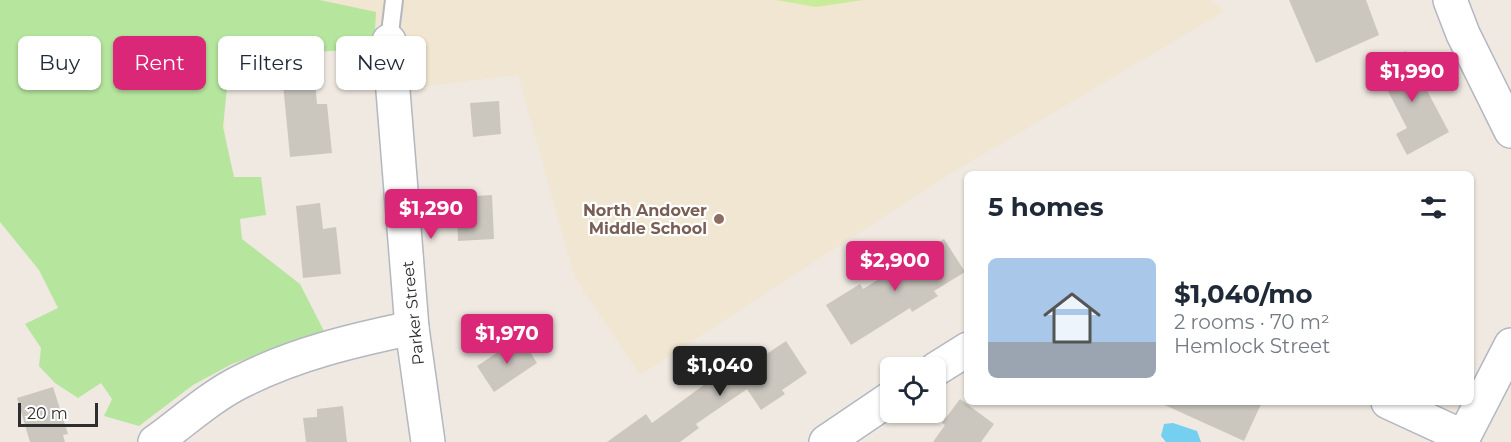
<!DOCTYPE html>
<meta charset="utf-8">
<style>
:root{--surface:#fff;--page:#f2f2f3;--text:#1f2937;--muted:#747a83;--accent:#db2777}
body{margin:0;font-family:Montserrat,sans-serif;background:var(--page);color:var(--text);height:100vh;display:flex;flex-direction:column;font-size:22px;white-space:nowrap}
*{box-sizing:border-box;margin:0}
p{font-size:20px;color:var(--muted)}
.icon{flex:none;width:33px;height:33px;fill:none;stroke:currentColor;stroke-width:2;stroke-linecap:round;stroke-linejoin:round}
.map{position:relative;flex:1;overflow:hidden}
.panel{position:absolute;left:964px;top:171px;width:510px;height:234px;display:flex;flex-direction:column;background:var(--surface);border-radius:9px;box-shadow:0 2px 4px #0004}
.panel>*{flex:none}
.top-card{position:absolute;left:18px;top:36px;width:570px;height:54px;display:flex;gap:12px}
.buttons{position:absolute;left:880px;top:357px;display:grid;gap:12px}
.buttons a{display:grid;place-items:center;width:66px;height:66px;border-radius:9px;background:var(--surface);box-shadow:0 2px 4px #0004;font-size:30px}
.scale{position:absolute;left:18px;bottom:15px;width:80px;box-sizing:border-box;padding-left:6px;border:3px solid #2e2e2e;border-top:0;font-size:16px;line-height:21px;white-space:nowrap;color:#2e2e2e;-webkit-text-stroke:4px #fff;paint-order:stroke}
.price{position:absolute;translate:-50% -51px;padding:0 14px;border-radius:6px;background:var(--accent);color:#fff;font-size:20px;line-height:39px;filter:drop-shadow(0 2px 3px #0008)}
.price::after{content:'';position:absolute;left:50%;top:36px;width:18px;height:14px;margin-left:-9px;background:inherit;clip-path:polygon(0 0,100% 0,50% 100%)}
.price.selected{background:#222;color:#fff}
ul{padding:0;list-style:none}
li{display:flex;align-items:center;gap:18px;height:150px;padding:0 24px}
li span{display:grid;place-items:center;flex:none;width:168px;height:120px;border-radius:9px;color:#555}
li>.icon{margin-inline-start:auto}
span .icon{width:72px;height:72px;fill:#fffc;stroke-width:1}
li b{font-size:26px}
h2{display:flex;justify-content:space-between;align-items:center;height:72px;padding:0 24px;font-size:26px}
.chip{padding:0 21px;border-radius:9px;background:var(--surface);box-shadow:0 2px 4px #0004;font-size:21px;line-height:54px}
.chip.selected{background:var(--accent);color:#fff}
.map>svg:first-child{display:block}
.education{fill:#f0e6d1}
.green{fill:#b6e59e}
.pitch{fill:#c9ec9a}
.water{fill:#75cff0}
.building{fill:#cbc7bf}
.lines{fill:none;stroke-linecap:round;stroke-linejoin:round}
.service-casing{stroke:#b4b7c1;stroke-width:20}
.minor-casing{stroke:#b4b7c1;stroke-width:36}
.secondary-casing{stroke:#b4b7c1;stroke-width:36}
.service{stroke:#fff;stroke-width:16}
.minor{stroke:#fff;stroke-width:33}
.secondary{stroke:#fff;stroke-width:33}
.education-dot{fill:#8d6e63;stroke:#fff;stroke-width:2}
.labels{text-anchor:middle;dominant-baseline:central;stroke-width:4.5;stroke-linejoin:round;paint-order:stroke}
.education-label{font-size:16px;font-weight:bold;fill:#785e54;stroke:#fff;text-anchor:end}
.street-label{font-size:16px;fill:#2e2e2e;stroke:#fff}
</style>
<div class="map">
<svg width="1511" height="442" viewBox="0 0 1511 442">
<rect width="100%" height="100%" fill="#efe9e1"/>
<path class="education" d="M0,0H1210L1225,11L948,175L640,375L575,278L518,75L418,87L413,41L221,63L228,180Z"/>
<path class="green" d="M0,0H320L376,12L374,48L230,58L223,127L234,177H261L266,215L240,219L242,239L300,284L324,331L232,364L193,385L139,426L104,416L112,399L101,383L78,398L55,383L39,366L41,348L25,324L58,308L39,270L0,222Z"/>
<path class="pitch" d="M776,0H863L816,7Z"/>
<path class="water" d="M1173,423L1197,431L1201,442H1166L1161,436L1164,424Z"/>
<g class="building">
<path d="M1289,0H1366L1379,35L1316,63Z"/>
<path d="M1406,51L1449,132L1407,155L1396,134L1407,128L1375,66Z"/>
<path d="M314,69L317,104H327L332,153L290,157L282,73Z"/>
<path d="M499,101L501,134L473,137L470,103Z"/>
<path d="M492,195L494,239L458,241L457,214L461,213V197Z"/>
<path d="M320,203L323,229L336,227L341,274L303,278L296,206Z"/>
<path d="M944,239L965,272L934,291L938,296L912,312L910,308L851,345L826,305L860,284L863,289Z"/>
<path d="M521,337L537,363L494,392L477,366Z"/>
<path d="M786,341L807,373L782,390L785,394L761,410L747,389L696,424L699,428L680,442H607L646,414L652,423L708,382L706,378L734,360L741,371Z"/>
<path d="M53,387L68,434L63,435L65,442H30L17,398Z"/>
<path d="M960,399L994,424L981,442H933L945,425L942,423Z"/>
<path d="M1158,402H1262L1244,441Z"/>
<path d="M343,406L347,442H306L303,418L317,417V409Z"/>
</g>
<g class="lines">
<g class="service-casing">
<path id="service" d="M389,41L394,0"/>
</g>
<g class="minor-casing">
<g id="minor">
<path d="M1450,0L1463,34L1511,131"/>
<path d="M389,41L412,328L428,442"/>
<path d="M936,369L968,349"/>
<path d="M1388,402L1464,437"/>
<path d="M155,442C183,422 211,396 242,381C295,354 354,340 412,328"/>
<path d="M826,442L891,398"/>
</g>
</g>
<g class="secondary-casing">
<path id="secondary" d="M1461,442L1511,345"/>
</g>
<use href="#service" class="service"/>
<use href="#minor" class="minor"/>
<use href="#secondary" class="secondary"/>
</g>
<circle class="education-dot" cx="719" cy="219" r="6"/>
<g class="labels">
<g class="education-label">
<text x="707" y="210">North Andover<tspan x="707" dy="18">Middle School</tspan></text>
</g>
<g class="street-label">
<text transform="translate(413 313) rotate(-96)">Parker Street</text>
</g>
</g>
</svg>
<div class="buttons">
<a><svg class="icon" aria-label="locate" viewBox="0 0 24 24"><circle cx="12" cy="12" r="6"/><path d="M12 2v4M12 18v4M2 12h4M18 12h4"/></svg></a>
</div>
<div class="scale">20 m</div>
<b class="price" style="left:1412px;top:103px">$1,990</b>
<b class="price" style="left:431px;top:240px">$1,290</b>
<b class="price" style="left:895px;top:292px">$2,900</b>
<b class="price" style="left:507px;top:365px">$1,970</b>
<b class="price selected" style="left:720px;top:397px">$1,040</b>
<div class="top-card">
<a class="chip">Buy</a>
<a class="chip selected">Rent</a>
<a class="chip">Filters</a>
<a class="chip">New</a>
</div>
<section class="panel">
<h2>5 homes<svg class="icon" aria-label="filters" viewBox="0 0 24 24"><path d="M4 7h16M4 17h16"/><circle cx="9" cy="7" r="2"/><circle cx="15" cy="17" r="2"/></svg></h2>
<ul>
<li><span style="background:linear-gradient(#a9c7e8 70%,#9aa5b1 0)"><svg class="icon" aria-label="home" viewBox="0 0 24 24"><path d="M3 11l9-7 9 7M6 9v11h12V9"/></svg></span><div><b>$1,040/mo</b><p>2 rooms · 70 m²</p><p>Hemlock Street</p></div></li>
</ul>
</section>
</div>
